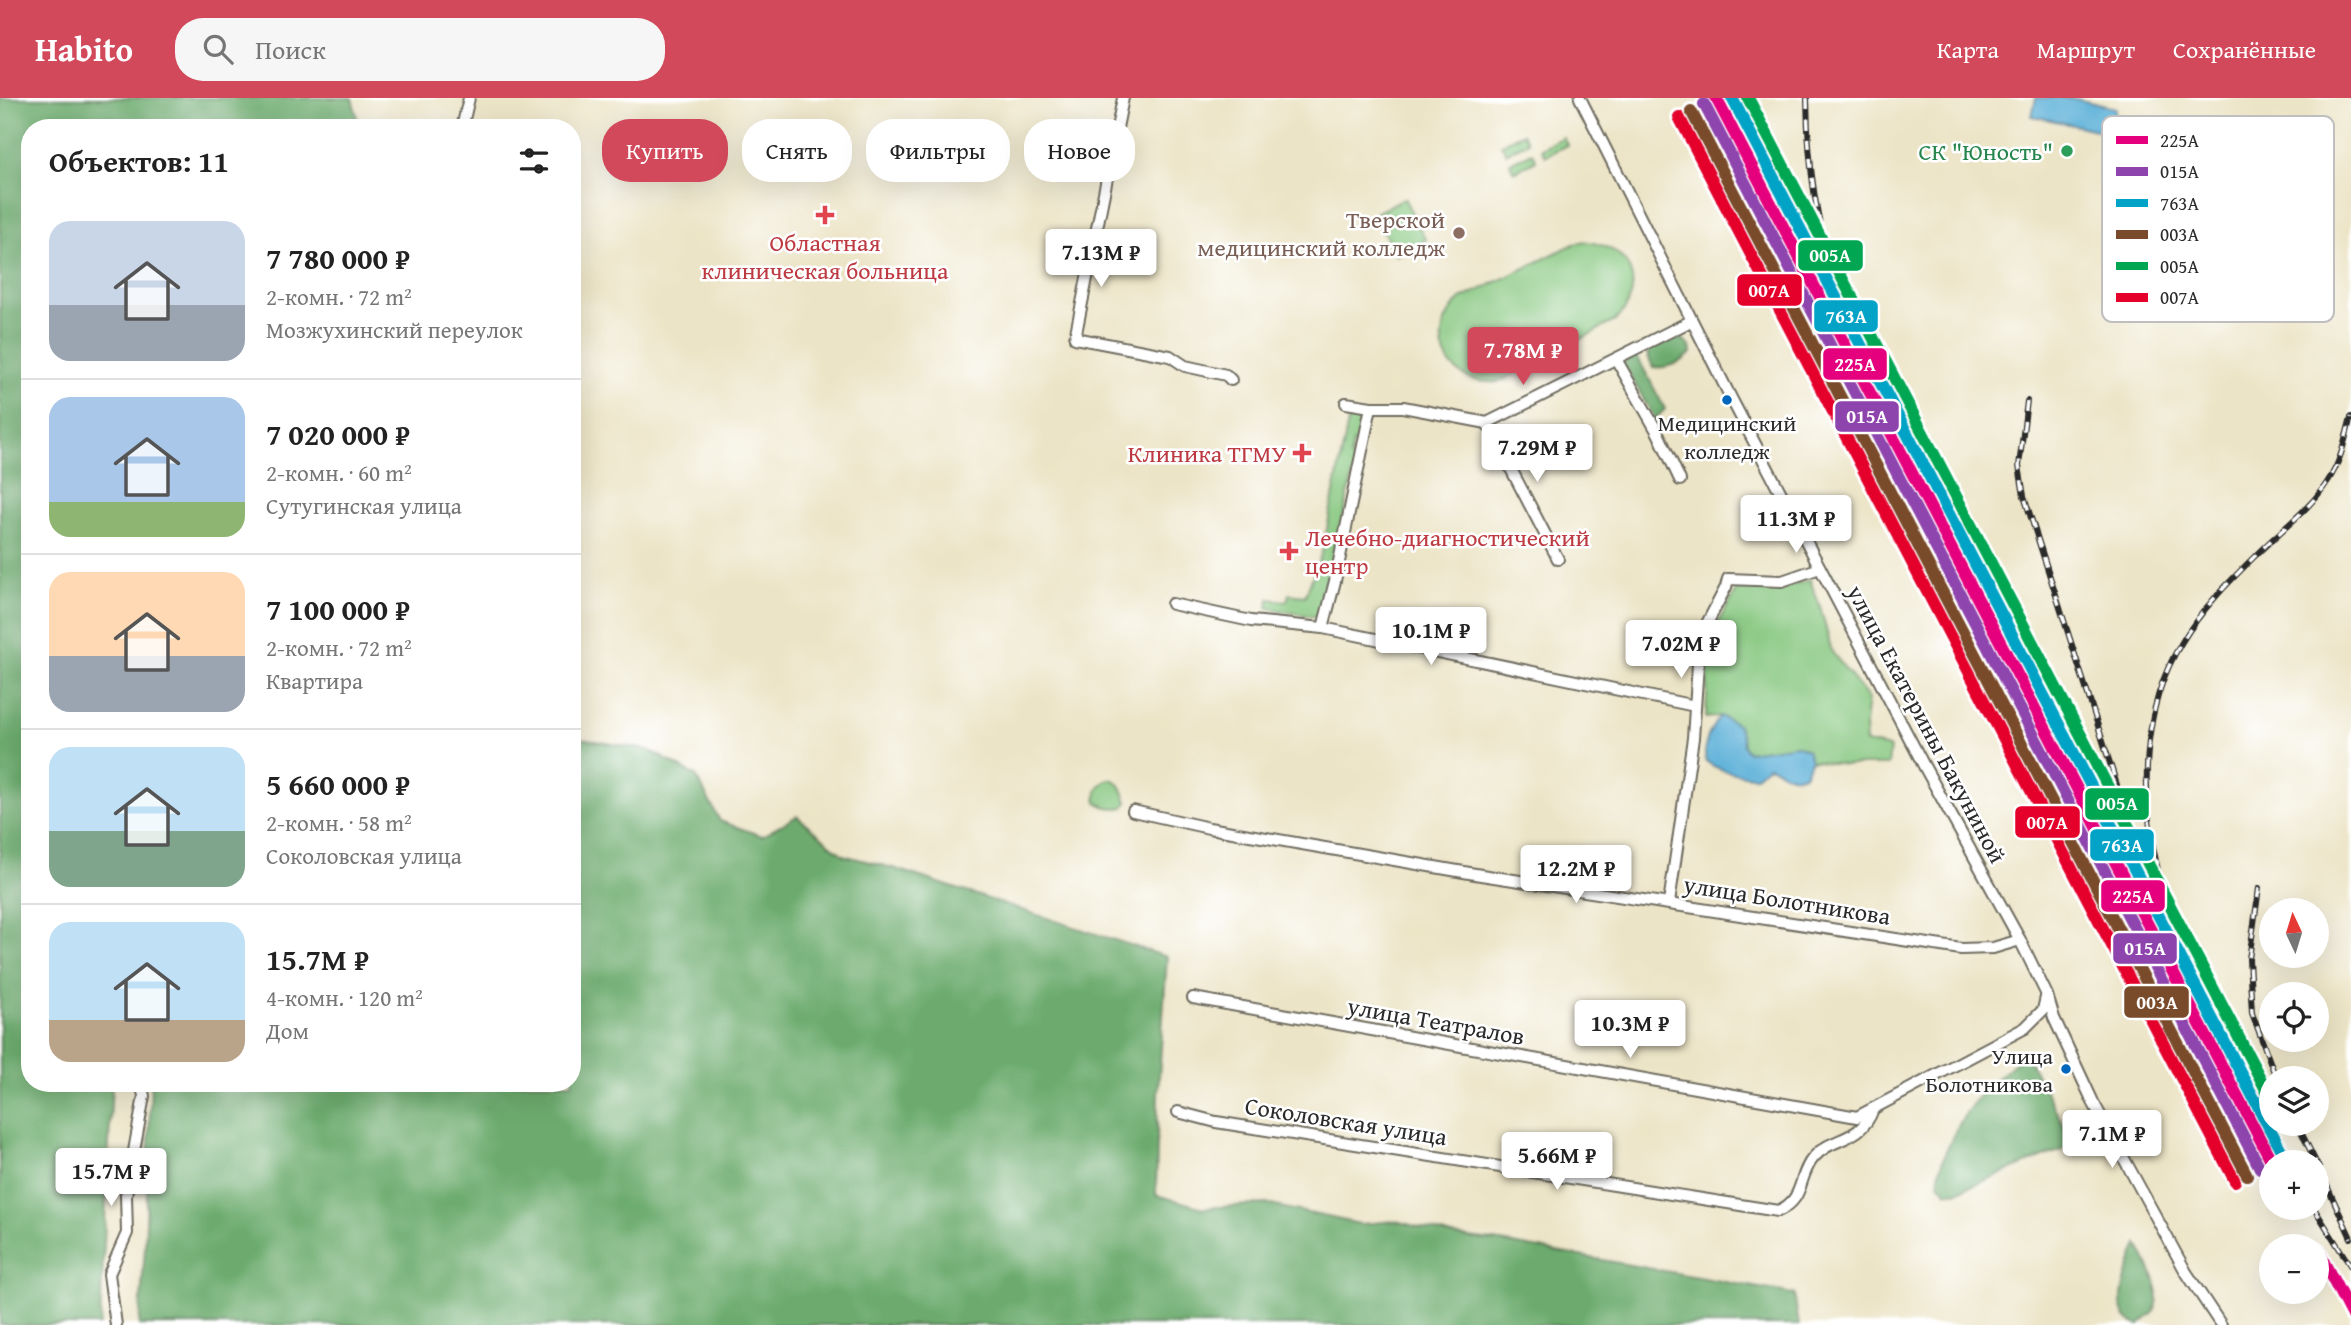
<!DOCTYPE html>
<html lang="ru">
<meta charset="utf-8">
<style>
:root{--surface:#fff;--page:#f6f6f6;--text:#222;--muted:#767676;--line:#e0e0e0;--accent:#d1495b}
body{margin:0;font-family:"Gentium Book Plus",serif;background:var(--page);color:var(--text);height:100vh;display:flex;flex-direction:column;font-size:26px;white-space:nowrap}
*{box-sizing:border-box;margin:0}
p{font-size:23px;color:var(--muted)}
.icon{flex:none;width:38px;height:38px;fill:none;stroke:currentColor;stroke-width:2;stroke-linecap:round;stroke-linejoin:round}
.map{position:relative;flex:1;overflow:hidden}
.details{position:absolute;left:21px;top:21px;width:560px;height:973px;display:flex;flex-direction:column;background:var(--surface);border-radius:28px;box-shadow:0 7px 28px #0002}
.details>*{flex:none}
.hud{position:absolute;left:602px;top:21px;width:665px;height:63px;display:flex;gap:14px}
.needle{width:46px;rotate:356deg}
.fabs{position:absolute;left:2259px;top:800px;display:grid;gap:14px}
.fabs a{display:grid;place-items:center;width:70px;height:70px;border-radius:50%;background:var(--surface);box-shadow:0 7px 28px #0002;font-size:35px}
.price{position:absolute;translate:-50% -60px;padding:0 16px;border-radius:7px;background:#fff;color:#222;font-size:23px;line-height:46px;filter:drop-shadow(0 2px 4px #0008)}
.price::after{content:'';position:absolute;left:50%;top:42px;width:21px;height:16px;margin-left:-10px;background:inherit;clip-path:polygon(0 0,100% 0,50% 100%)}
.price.on{background:var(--accent);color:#fff}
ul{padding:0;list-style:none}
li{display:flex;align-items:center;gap:21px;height:175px;padding:0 28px}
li+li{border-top:2px solid var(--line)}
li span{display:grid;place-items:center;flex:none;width:196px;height:140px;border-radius:21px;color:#555}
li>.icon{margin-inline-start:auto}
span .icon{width:84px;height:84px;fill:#fffc;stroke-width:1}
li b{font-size:30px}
h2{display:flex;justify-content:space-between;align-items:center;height:84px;padding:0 28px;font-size:30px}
.tag{padding:0 24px;border-radius:28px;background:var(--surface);box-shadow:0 7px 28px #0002;font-size:24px;line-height:63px}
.tag.on{background:var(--accent);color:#fff}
header{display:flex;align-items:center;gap:42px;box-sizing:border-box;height:98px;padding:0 35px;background:var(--accent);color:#fff}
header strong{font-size:33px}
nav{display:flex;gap:38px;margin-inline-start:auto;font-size:24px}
.search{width:490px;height:63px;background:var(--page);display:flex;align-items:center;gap:18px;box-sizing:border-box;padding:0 24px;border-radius:28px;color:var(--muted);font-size:26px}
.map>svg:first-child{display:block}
.green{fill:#85c67e;stroke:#587854;stroke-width:2}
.forest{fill:#6cab6d;stroke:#4c6b4c;stroke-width:2}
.water{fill:#5cb0d8;stroke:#446e82;stroke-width:2}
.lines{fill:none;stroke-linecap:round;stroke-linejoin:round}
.street-casing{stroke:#6f6c61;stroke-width:14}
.street{stroke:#fff;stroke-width:10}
.rail-casing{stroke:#2b2b2b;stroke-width:6}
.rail{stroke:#fff;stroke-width:3.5;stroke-dasharray:10;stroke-linecap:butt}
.rail-1-casing{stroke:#fff;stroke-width:18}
.rail-2-casing{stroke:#fff;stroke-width:18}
.rail-3-casing{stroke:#fff;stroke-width:18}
.rail-4-casing{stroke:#fff;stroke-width:18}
.rail-5-casing{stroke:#fff;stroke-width:18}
.rail-6-casing{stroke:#fff;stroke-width:18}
.rail-1{stroke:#e5007d;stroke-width:12}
.rail-2{stroke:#8e44ad;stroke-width:12}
.rail-3{stroke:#02a3c6;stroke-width:12}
.rail-4{stroke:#7a4b2a;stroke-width:12}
.rail-5{stroke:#00a651;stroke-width:12}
.rail-6{stroke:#e4002b;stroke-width:12}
.leisure-dot{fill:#2e9e5b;stroke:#fff;stroke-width:2.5}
.health-dot{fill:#e0444e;stroke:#fff;stroke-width:2.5}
.education-dot{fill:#8d6e63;stroke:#fff;stroke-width:2.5}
.bus-dot{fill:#0065bd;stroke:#fff;stroke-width:2.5}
.labels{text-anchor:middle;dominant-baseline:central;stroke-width:5;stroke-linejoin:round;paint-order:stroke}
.bus-label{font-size:22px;fill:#2b2b2b;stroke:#fff}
.leisure-label{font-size:24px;fill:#27864d;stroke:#fff;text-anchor:end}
.education-label{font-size:24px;fill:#785e54;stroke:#fff;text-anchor:end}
.health-label{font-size:24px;fill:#be3a42;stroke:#fff}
.street-label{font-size:24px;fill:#2b2b2b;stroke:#fff}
.key{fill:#fff;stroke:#bfbfbf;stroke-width:2}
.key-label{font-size:19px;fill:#2b2b2b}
.line-badge{stroke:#fff;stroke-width:2.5}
.badge-label{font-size:19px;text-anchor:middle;font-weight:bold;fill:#fff}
</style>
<header>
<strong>Habito</strong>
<div class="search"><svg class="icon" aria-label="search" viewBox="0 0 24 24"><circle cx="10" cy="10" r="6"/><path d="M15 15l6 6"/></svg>Поиск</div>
<nav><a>Карта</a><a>Маршрут</a><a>Сохранённые</a></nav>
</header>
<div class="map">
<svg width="2351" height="1227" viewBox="0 0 2351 1227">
<rect width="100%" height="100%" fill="#fff"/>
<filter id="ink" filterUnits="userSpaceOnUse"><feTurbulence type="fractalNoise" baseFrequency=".0143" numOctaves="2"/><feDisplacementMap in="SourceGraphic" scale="14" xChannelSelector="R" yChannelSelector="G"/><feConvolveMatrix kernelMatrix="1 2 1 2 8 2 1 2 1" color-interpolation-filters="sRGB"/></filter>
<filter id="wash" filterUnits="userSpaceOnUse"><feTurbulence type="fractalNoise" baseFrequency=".00686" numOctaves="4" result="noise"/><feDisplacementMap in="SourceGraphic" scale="28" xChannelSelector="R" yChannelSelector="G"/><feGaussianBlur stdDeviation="1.57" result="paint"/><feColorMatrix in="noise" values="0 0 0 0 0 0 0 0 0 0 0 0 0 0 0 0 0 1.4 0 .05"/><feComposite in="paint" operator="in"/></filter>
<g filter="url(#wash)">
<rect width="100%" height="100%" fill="#ece4c6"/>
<g class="green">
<path d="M1523,35L1528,44L1506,55L1501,46Z"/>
<path d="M1563,39L1567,47L1545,58L1541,50Z"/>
<path d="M1532,54L1536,62L1514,74L1510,65Z"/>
<path d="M1404,100L1426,142L1396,158L1374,116Z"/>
<path d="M1586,144C1632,148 1648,191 1615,223L1499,284C1446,289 1422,237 1461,201L1574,146Z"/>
<path d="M1359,316L1364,318L1360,345L1353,344L1350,359L1356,363L1320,520L1268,510L1269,501L1287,503L1289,496L1305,498L1323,451L1348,324L1352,318Z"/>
<path d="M1810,482L1820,508L1832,554L1868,600L1865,626L1866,645L1890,650L1888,667H1844L1811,662L1807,652L1797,647L1748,654L1743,648L1742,639L1738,627L1720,618L1706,620L1709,539L1741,486L1773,493Z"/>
<path d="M1109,681C1121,682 1123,694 1127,704L1124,709C1116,711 1104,710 1097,704C1094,694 1100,686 1109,681Z"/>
</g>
<g class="forest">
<path d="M0,0H352L360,30H30V985H112L100,1227H0Z"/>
<path d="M1671,241H1683L1690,248L1691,255C1682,265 1666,271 1653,269L1647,256L1652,249Z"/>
<path d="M1637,258L1665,311L1655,321L1623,265Z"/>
<path d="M572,639L649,652L696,678L720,723L762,738L797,718L843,757L893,770L1167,859L1158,995L1156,1097L1204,1110L1266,1106L1360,1126L1396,1123L1453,1138L1501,1144L1794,1196L1799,1227H139L145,1150L151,985H572Z"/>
<path d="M2025,955L2070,1039L2069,1049L1956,1094H1948L1938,1085C1940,1056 1961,1019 1980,997C1994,982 2010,969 2025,955Z"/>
<path d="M2138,1146C2147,1165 2167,1195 2153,1215C2150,1219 2144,1223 2140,1227C2104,1221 2131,1167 2138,1146Z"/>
</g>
<g class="water">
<path d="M2036,0H2071L2116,10L2110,35L2032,18Z"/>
<path d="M1720,618L1738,627L1742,639L1743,648L1748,654L1797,647L1807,652L1811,662L1804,677C1785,682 1783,671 1768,668L1756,678C1742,678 1716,672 1706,663C1702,645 1710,632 1720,618Z"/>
</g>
</g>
<g filter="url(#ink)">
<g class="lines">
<g class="street-casing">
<g id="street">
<path d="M1123,0L1075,240L1170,258L1185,268L1226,277L1231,282"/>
<path d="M1580,0L1731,300L1924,668L2020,842L2047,897L2054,920L2093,1004L2186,1174L2221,1227"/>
<path d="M462,30L469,0"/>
<path d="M1616,261L1658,335L1680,382"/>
<path d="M1346,305L1371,309H1403L1487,325L1691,223"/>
<path d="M1487,325L1558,461"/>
<path d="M1172,506L1251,523L1323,530L1695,608"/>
<path d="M1323,530L1335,483L1371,309"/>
<path d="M1133,713L1209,730L1481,777L1961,851L1993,850L2020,842"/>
<path d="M1669,805L1693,640L1699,551L1702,535L1726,489L1728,481L1782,483L1820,470"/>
<path d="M1193,900L1857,1019L2025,930L2043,912L2046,899"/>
<path d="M1178,1014L1216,1024L1778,1113C1806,1101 1797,1078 1814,1059C1832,1038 1861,1045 1873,1011"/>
<path d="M116,1227L109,1176L127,1135L126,1097L144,998L141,985"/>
</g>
</g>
<use href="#street" class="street"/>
<g class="rail-casing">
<g id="rail">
<path d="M1740,0C1777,71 1808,145 1845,217L2289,1064"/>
<path d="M1807,0C1808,65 1815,131 1841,191"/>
<path d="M2027,303L2019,368L2024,398L2117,687"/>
<path d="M2259,790L2249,861L2252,915L2276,980"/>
<path d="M2195,847L2231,927"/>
<path d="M2193,865C2182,836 2167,806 2159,776C2140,701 2140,611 2182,544C2201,512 2228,485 2254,459C2278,434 2309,413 2328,383C2341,364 2345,341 2351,319"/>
<path d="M2297,1026L2316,1064"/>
<path d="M2317,1066L2351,1140"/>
<path d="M2314,1110L2351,1169"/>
</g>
</g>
<use href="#rail" class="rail"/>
<g class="rail-1-casing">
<g id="rail-1">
<path d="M1716,0L2272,1064"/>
<path d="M2317,1151L2351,1216"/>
</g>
</g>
<g class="rail-2-casing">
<path id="rail-2" d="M1704,6L2260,1070"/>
</g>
<g class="rail-3-casing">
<path id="rail-3" d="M1732,0L2284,1058"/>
</g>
<g class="rail-4-casing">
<path id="rail-4" d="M1691,13L2247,1077"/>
</g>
<g class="rail-5-casing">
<path id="rail-5" d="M1748,0L2272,1003"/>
</g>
<g class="rail-6-casing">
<path id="rail-6" d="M1679,19L2235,1083"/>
</g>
<use href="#rail-1" class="rail-1"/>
<use href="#rail-2" class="rail-2"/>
<use href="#rail-3" class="rail-3"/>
<use href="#rail-4" class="rail-4"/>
<use href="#rail-5" class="rail-5"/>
<use href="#rail-6" class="rail-6"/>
</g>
</g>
<circle class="leisure-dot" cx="2067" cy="53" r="7"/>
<g class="health-dot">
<path d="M821.5 106.5h7v7h7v7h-7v7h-7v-7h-7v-7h7z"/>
<path d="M1298.5 344.5h7v7h7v7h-7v7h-7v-7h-7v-7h7z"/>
<path d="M1285.5 442.5h7v7h7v7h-7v7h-7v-7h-7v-7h7z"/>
</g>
<circle class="education-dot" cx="1459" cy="135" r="7"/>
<g class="bus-dot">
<circle cx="1727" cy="302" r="6"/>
<circle cx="2066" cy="971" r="6"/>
</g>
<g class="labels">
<g class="bus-label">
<text x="1727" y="325">Медицинский<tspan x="1727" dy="28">колледж</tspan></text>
<text x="2053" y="958" text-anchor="end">Улица<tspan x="2053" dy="28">Болотникова</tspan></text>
</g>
<g class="leisure-label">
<text x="2053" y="53">СК "Юность"</text>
</g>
<g class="education-label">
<text x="1445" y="121">Тверской<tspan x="1445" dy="28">медицинский колледж</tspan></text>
</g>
<g class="health-label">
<text x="825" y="144">Областная<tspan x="825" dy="28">клиническая больница</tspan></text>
<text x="1286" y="355" text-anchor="end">Клиника ТГМУ</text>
<text x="1305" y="439" text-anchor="start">Лечебно-диагностический<tspan x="1305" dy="28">центр</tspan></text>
</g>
<g class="street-label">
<text transform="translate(1927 626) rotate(62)">улица Екатерины Бакуниной</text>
<text transform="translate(1787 802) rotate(9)">улица Болотникова</text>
<text transform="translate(1436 923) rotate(10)">улица Театралов</text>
<text transform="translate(1346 1023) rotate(9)">Соколовская улица</text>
</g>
</g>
<rect x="2102" y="18" width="232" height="206" rx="10" class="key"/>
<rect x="2116" y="38" width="32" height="8" fill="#e5007d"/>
<rect x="2116" y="69" width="32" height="9" fill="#8e44ad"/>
<rect x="2116" y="101" width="32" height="8" fill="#02a3c6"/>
<rect x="2116" y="132" width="32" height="9" fill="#7a4b2a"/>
<rect x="2116" y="164" width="32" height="8" fill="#00a651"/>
<rect x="2116" y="195" width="32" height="9" fill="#e4002b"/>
<g class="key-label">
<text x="2160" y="49">225А</text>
<text x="2160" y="80">015А</text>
<text x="2160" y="112">763А</text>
<text x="2160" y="143">003А</text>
<text x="2160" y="175">005А</text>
<text x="2160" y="206">007А</text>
</g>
<g class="line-badge">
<rect x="1797" y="141" width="67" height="33" rx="7" fill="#00a651"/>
<rect x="1736" y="175" width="67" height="34" rx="7" fill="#e4002b"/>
<rect x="1813" y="201" width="66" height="34" rx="7" fill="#02a3c6"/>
<rect x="1822" y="249" width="66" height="34" rx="7" fill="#e5007d"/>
<rect x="1834" y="302" width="66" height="33" rx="7" fill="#8e44ad"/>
<rect x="2084" y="689" width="66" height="34" rx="7" fill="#00a651"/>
<rect x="2014" y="707" width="67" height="34" rx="7" fill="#e4002b"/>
<rect x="2089" y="730" width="66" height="34" rx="7" fill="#02a3c6"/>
<rect x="2100" y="781" width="66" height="34" rx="7" fill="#e5007d"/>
<rect x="2112" y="834" width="66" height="33" rx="7" fill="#8e44ad"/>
<rect x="2123" y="887" width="67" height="34" rx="7" fill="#7a4b2a"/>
</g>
<g class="badge-label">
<text x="1830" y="164">005А</text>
<text x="1769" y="199">007А</text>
<text x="1846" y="225">763А</text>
<text x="1855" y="273">225А</text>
<text x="1867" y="325">015А</text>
<text x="2117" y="712">005А</text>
<text x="2047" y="731">007А</text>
<text x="2122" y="754">763А</text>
<text x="2133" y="805">225А</text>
<text x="2145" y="857">015А</text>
<text x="2157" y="911">003А</text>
</g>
</svg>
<div class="fabs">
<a><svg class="needle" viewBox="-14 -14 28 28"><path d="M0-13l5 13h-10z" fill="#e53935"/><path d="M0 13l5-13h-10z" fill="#767676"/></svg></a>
<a><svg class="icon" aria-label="locate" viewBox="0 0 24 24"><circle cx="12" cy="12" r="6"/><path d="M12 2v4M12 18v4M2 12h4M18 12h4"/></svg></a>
<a><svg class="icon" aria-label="layers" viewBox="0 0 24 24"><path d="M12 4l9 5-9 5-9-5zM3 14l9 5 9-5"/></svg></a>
<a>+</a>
<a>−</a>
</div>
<b class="price" style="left:1101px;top:191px">7.13M ₽</b>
<b class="price on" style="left:1523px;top:289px">7.78M ₽</b>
<b class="price" style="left:1537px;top:386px">7.29M ₽</b>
<b class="price" style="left:1796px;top:457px">11.3M ₽</b>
<b class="price" style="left:1431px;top:569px">10.1M ₽</b>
<b class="price" style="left:1681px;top:582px">7.02M ₽</b>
<b class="price" style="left:1576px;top:807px">12.2M ₽</b>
<b class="price" style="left:1630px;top:962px">10.3M ₽</b>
<b class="price" style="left:2112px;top:1072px">7.1M ₽</b>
<b class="price" style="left:1557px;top:1094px">5.66M ₽</b>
<b class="price" style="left:111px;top:1110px">15.7M ₽</b>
<div class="hud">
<a class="tag on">Купить</a>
<a class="tag">Снять</a>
<a class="tag">Фильтры</a>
<a class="tag">Новое</a>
</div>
<section class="details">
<h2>Объектов: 11<svg class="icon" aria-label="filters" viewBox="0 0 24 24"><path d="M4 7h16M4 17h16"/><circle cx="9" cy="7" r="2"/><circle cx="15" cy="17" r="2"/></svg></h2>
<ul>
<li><span style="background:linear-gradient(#c9d6e8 60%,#9aa5b1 0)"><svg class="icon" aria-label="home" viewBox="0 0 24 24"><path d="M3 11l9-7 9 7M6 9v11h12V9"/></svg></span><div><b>7 780 000 ₽</b><p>2-комн. · 72 m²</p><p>Мозжухинский переулок</p></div></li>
<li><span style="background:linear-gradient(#a9c7e8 75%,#8fb573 0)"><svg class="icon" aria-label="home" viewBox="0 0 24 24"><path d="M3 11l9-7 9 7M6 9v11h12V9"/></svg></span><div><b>7 020 000 ₽</b><p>2-комн. · 60 m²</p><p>Сутугинская улица</p></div></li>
<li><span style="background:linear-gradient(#ffd9b3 60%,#9aa5b1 0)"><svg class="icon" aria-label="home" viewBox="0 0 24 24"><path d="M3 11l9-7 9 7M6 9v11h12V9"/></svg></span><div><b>7 100 000 ₽</b><p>2-комн. · 72 m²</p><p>Квартира</p></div></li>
<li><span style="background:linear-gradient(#bfe0f5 60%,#7fa58c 0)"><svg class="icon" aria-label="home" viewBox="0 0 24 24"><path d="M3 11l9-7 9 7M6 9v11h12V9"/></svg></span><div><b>5 660 000 ₽</b><p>2-комн. · 58 m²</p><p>Соколовская улица</p></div></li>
<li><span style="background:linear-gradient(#bfe0f5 70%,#b9a48a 0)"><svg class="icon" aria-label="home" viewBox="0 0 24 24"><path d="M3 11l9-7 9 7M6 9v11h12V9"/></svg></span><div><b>15.7M ₽</b><p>4-комн. · 120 m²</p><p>Дом</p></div></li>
</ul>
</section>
</div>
